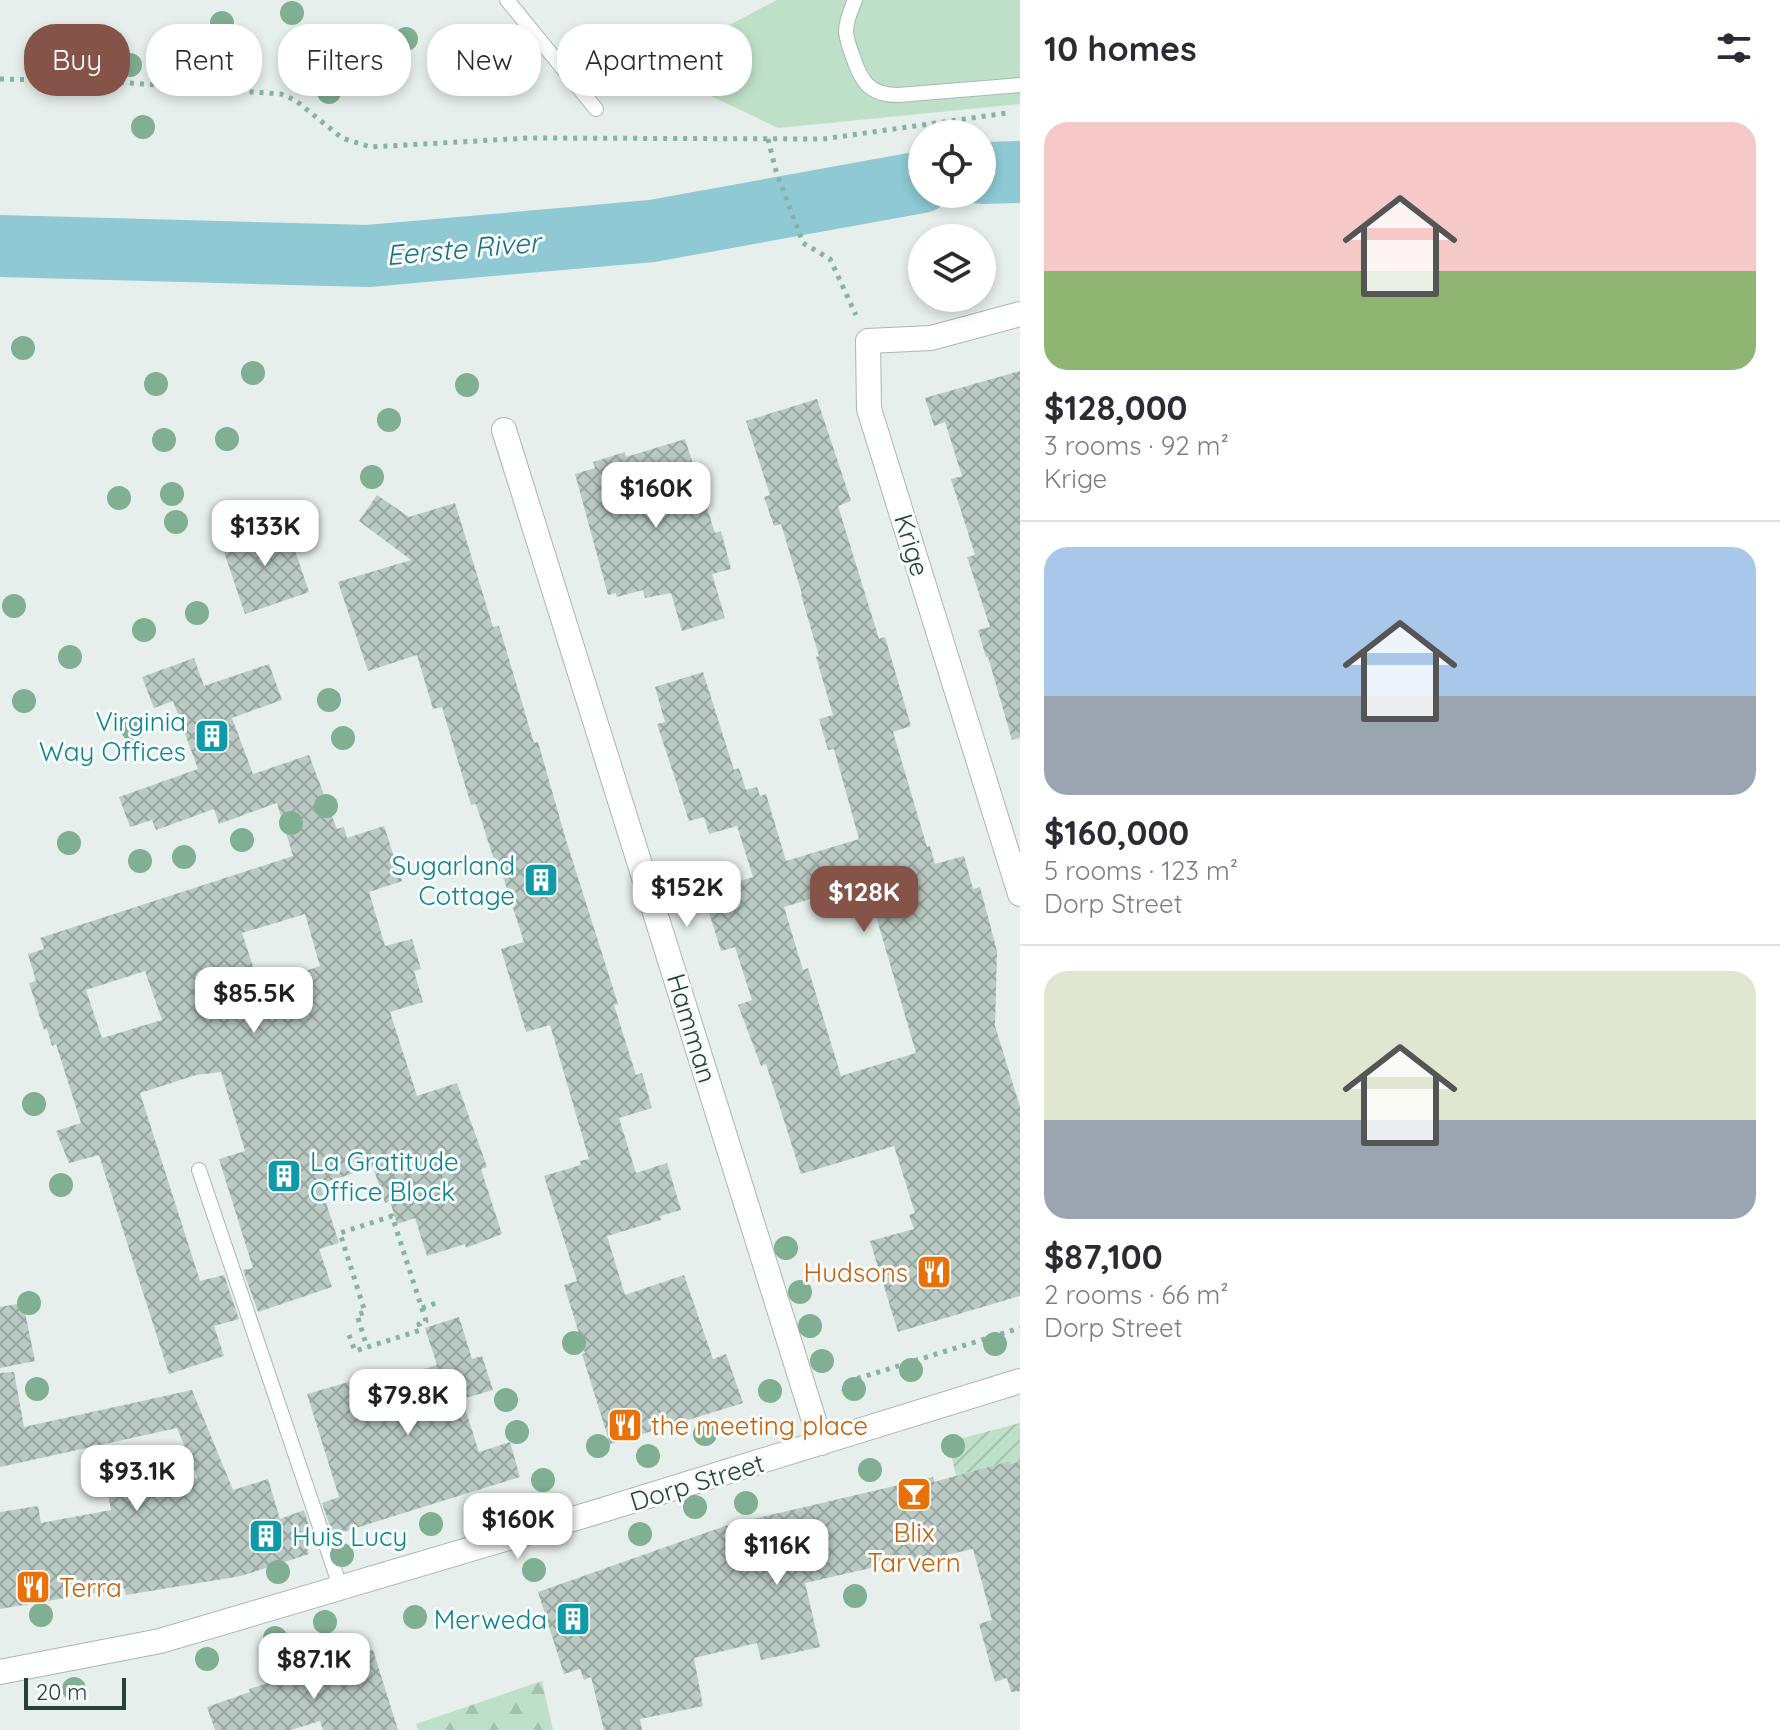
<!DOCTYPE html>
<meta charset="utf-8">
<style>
:root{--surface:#fff;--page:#f2f2f3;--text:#2b2b33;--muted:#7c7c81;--line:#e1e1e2;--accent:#855347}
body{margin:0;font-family:Quicksand,sans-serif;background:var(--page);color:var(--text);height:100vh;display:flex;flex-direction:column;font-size:30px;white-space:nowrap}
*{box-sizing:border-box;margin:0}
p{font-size:26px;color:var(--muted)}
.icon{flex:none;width:44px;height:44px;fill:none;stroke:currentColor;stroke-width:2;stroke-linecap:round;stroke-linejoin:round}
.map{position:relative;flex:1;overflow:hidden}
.panel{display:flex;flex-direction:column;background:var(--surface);width:760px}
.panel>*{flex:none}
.guide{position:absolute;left:24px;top:24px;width:760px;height:72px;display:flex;gap:16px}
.fabs{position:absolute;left:908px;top:120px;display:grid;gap:16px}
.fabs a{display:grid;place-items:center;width:88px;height:88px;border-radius:50%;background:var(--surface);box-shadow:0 4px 12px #0003;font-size:40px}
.scale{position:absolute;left:24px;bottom:20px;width:102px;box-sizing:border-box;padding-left:8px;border:4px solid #24423a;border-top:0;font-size:22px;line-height:28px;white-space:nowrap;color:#24423a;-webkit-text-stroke:6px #f7fbf9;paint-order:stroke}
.price{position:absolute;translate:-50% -68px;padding:0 18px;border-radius:16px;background:#fff;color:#222;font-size:26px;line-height:52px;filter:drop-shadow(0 2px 4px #0008)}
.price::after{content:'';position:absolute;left:50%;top:48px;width:24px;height:18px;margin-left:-12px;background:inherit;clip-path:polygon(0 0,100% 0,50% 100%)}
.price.active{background:var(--accent);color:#fff}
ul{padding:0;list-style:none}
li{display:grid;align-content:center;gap:16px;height:424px;padding:0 24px}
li+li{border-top:2px solid var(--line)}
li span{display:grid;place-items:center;height:248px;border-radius:24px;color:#555}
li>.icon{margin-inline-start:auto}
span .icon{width:144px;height:144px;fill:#fffc;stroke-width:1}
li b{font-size:34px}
h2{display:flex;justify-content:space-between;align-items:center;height:96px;padding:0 24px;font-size:34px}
.chip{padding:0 28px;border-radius:32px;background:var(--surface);box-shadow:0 4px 12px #0003;font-size:28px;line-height:72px}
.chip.active{background:var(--accent);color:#fff}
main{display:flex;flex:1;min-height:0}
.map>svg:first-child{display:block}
.grass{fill:#bfe0c8}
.forest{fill:url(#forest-firs)}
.garden{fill:url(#garden-furrows)}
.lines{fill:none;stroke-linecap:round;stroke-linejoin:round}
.river{stroke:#8ec9d4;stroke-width:62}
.building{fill:url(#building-cross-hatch);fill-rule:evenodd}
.service-casing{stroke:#a8b8b2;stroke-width:16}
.minor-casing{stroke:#a8b8b2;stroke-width:26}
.tertiary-casing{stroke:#a8b8b2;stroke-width:26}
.path{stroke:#86b3a5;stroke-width:5;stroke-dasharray:4 6;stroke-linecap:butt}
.service{stroke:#fff;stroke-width:14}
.minor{stroke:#fff;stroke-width:24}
.tertiary{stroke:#fff;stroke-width:24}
.tree{fill:#80af93}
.labels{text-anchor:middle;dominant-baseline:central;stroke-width:6;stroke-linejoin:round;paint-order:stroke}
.street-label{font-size:26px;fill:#24423a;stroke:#f7fbf9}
.culture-label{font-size:26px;fill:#0d838f;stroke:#f7fbf9;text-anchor:end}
.food-label{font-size:26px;fill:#c56008;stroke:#f7fbf9;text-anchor:start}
.water-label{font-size:28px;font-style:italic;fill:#1c6f80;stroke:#f7fbf9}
</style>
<main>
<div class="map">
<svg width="1020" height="1730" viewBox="0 0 1020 1730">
<defs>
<pattern id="forest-firs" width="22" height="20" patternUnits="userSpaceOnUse" patternTransform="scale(2)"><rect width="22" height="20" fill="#bfe0c8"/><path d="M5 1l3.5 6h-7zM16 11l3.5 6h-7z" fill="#a4c1ad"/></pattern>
<pattern id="garden-furrows" width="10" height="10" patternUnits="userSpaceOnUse" patternTransform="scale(2)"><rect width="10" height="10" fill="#bfe0c8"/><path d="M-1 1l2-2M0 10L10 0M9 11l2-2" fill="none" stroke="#a4c1ad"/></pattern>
<pattern id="building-cross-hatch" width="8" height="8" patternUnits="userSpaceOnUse" patternTransform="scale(2)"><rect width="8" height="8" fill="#bbcac4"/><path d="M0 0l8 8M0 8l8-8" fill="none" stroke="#98a6a0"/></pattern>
</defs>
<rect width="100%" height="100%" fill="#e6efeb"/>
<path class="grass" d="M777,0H1020V104L778,128L686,84L672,55Z"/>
<path class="forest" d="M542,1681L553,1730H418L416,1724Z"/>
<path class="garden" d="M1020,1423V1462L1011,1464L1010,1461L966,1473L957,1479L948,1442Z"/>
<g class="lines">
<g class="river">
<path d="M982,173L1020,172"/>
<path d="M0,246L368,256L652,231L922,182"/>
</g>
</g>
<g class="building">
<path d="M1020,371V738L1012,740L988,657H986L978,630L990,627L967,557L975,555L951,479L962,476L945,422L934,426L925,398Z"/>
<path d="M817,399L851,501L838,506L879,639L885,637L911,726L893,732L927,847L930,846L935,864L964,856L973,889L980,887L997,951L995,1026L1020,1107V1296L898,1332L870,1241L914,1229L909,1215L915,1213L894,1146L801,1174L766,1064L761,1066L738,1005L752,1000L735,947L721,951L703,893L753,877L737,826L709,834L704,817L689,821L657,724L665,722L655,687L703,672L734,770L739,768L746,790L757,787L760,796L766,794L786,861L859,839L834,749L828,750L819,719L833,715L816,657L819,656L801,595L802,594L781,524L774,526L764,497L770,495L746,421ZM866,882L916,1053L841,1076L808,968L803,970L784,907Z"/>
<path d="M685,439L715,533L721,531L731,569L712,574L725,618L682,631L671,593L645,598L643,590L617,597L616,593L608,595L575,474L595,468L593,462L625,452L626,457Z"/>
<path d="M377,495L409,517L455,503L493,627L499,626L534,743L538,742L566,840L618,1004L614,1005L636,1075L642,1073L652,1108L619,1118L636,1173L667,1163L681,1210L660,1216L661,1220L607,1236L625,1295L684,1275L713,1359L726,1354L743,1403L610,1444L582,1354L585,1353L564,1285L577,1281L544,1176L581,1165L580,1161L589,1159L550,1025L526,1032L501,949L524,942L498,861L495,863L476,804L471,805L442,707L433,709L417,655L368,671L338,582L411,560L359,521Z"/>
<path d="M285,521L309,592L245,614L221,543Z"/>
<path d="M194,658L204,686L269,664L282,700L232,718L253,774L309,755L337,829L344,827L347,838L384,826L402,881L369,892L385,946L412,939L421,969L414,971L423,1002L390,1012L417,1096L457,1083L487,1167L481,1169L502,1234L466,1248L465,1244L427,1256L415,1218L397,1224L390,1201L385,1203L373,1167L320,1184L339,1243L319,1249L332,1287L258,1312L243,1270L253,1268L219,1159L245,1151L221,1072L196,1075L140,1093L200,1281L224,1275L239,1319L214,1326L224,1356L169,1374L99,1155L69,1163L56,1131L81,1123L56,1044L52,1046L47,1029L44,1030L29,983L36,981L28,954L44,949L40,938L293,856L277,803L219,824L214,809L156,830L152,820L130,827L119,797L198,769L173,701L154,708L142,677ZM305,914L320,966L260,987L242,933ZM145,971L162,1020L102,1038L86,990Z"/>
<path d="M23,1303L35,1361L0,1368V1307Z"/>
<path d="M459,1317L472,1359L482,1356L493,1390L462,1399L479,1452L510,1442L520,1477L333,1535L322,1503L339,1497L307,1394L366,1377L369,1386L437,1365L425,1328Z"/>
<path d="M14,1372L24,1427L192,1390L233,1490L268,1479L280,1519L304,1510L314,1541L306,1544L309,1554L241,1576L126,1595L124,1588L0,1609V1512L38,1506L41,1523L111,1510L108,1494L198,1478L177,1428L0,1467V1373Z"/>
<path d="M1010,1461L1011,1464L1020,1462V1691L1011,1692L1007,1678L995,1682L979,1624L992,1620L973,1549L907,1564L906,1560L805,1583L820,1647L761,1660L757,1643L694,1658L703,1706L640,1719L642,1730H604L591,1677L584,1680L580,1669L564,1674L538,1592L728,1525L933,1477L934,1482Z"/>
<path d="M373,1650L398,1730H323L320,1721L291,1730H215L207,1707L250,1692L249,1689Z"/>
</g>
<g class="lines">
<g class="service-casing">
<g id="service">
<path d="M507,0L596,109"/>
<path d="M855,0C851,10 846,20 846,32C847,40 850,49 853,57C861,82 870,95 898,95L1020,85"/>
<path d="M199,1170L341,1589"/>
</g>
</g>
<g class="minor-casing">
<g id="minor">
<path d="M1020,314L931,338L868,341L869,409L1020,894"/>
<path d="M504,430L821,1443"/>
</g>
</g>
<g class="tertiary-casing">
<path id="tertiary" d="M0,1672L160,1641L593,1513L1020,1381"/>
</g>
<g class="path">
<path d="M0,79L101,81L281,94L295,100L342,138L370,147L529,138L823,139L1007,113"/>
<path d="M768,139L776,171L803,243L830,259L856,315"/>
<path d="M422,1308L436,1303"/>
<path d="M349,1335L355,1351L421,1330L419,1324L426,1321L392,1216L340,1233L365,1312L357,1315L367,1347"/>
<path d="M843,1392L853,1380L1020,1328"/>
</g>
<use href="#service" class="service"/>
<use href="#minor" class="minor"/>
<use href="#tertiary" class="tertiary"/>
</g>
<g class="tree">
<circle cx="292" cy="13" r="12"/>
<circle cx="222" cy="23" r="12"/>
<circle cx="406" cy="39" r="12"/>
<circle cx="130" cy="65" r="12"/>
<circle cx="329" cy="92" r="12"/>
<circle cx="143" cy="127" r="12"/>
<circle cx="23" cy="348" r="12"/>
<circle cx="253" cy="373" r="12"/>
<circle cx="156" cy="384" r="12"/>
<circle cx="467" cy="385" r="12"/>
<circle cx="389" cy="420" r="12"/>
<circle cx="227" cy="439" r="12"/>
<circle cx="164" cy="440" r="12"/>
<circle cx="372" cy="477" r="12"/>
<circle cx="172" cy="494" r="12"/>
<circle cx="119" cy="498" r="12"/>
<circle cx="176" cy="522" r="12"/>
<circle cx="236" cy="525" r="12"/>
<circle cx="14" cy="606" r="12"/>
<circle cx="197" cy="613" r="12"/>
<circle cx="144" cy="630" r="12"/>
<circle cx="70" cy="657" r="12"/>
<circle cx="329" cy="700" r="12"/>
<circle cx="24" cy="701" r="12"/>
<circle cx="133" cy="729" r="12"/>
<circle cx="343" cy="738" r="12"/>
<circle cx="326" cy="806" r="12"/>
<circle cx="291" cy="823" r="12"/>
<circle cx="242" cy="840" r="12"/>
<circle cx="69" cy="843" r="12"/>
<circle cx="184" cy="857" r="12"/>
<circle cx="140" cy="861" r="12"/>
<circle cx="34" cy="1104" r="12"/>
<circle cx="61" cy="1185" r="12"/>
<circle cx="786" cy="1248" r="12"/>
<circle cx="800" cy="1292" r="12"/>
<circle cx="29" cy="1303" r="12"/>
<circle cx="810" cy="1326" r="12"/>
<circle cx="574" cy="1343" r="12"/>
<circle cx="995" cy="1344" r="12"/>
<circle cx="822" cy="1361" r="12"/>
<circle cx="911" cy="1370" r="12"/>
<circle cx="37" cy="1389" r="12"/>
<circle cx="854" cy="1389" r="12"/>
<circle cx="770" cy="1391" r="12"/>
<circle cx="506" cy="1400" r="12"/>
<circle cx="517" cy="1432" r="12"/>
<circle cx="705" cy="1434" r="12"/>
<circle cx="598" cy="1446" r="12"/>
<circle cx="953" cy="1446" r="12"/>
<circle cx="648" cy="1456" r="12"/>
<circle cx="870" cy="1470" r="12"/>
<circle cx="543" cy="1480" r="12"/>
<circle cx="746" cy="1503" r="12"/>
<circle cx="695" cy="1507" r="12"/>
<circle cx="431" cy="1524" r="12"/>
<circle cx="640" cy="1534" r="12"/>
<circle cx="342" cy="1555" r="12"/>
<circle cx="534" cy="1570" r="12"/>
<circle cx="278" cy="1572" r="12"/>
<circle cx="855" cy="1596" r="12"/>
<circle cx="41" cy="1615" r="12"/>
<circle cx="415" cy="1617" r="12"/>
<circle cx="325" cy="1622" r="12"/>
<circle cx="275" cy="1638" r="12"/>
<circle cx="207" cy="1659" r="12"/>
<circle cx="74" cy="1689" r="12"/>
</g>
<defs>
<g id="building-square" transform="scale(1.8)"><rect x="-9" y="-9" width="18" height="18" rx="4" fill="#0f9aa8" stroke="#f7fbf9"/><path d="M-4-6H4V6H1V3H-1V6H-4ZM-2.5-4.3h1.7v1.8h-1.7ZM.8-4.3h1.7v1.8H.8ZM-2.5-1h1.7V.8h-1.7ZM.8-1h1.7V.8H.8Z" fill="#fff"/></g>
<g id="restaurant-square" transform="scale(1.8)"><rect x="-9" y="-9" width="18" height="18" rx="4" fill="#e8710a" stroke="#f7fbf9"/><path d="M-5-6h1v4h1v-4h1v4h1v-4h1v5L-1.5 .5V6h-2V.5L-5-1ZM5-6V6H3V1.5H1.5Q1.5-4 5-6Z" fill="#fff"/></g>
<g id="bar-square" transform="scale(1.8)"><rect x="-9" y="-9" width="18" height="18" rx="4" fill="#e8710a" stroke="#f7fbf9"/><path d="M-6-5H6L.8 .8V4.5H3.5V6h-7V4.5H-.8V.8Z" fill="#fff"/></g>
</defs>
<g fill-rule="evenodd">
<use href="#building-square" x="212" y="736"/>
<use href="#building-square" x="541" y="880"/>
<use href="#building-square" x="284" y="1176"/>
<use href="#restaurant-square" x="934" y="1272"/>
<use href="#restaurant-square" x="625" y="1425"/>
<use href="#bar-square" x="914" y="1494"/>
<use href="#building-square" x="266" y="1536"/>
<use href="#restaurant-square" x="33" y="1587"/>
<use href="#building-square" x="573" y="1619"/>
</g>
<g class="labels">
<g class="street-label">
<text transform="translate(912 545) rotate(73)">Krige</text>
<text transform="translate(692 1028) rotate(73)">Hamman</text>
<text transform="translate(697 1482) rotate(-17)">Dorp Street</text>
</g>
<g class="culture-label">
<text x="186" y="721">Virginia<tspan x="186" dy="30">Way Offices</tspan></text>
<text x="515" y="865">Sugarland<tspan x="515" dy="30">Cottage</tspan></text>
<text x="310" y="1161" text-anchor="start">La Gratitude<tspan x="310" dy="30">Office Block</tspan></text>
<text x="292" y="1536" text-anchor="start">Huis Lucy</text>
<text x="547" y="1619">Merweda</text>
</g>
<g class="food-label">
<text x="908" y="1272" text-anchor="end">Hudsons</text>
<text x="651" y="1425">the meeting place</text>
<text x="914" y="1532" text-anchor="middle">Blix<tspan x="914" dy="30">Tarvern</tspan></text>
<text x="59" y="1587">Terra</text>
</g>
<g class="water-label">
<text transform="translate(463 248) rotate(-5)">Eerste River</text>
</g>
</g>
</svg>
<div class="fabs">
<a><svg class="icon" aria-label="locate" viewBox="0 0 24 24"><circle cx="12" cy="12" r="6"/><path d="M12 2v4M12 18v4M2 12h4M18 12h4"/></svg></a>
<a><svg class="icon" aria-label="layers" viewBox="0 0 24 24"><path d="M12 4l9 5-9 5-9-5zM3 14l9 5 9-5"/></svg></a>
</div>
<div class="scale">20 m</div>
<b class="price" style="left:656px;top:530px">$160K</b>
<b class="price" style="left:265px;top:568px">$133K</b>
<b class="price" style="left:687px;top:929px">$152K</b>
<b class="price active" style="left:864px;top:934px">$128K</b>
<b class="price" style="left:254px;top:1035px">$85.5K</b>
<b class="price" style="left:408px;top:1437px">$79.8K</b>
<b class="price" style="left:137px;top:1513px">$93.1K</b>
<b class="price" style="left:518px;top:1561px">$160K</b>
<b class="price" style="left:777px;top:1587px">$116K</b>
<b class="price" style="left:314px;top:1701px">$87.1K</b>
<div class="guide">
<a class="chip active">Buy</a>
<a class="chip">Rent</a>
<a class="chip">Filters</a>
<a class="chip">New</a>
<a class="chip">Apartment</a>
</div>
</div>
<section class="panel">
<h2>10 homes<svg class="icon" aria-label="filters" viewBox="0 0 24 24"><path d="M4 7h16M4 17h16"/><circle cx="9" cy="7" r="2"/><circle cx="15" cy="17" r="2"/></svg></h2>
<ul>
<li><span style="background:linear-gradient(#f6c9c9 60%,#8fb573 0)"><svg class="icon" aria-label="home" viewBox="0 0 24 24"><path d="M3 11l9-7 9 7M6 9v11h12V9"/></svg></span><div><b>$128,000</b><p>3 rooms · 92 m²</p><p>Krige</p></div></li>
<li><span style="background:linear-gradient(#a9c7e8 60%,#9aa5b1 0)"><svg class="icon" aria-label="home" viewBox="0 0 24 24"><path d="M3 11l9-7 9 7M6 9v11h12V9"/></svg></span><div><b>$160,000</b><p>5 rooms · 123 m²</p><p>Dorp Street</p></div></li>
<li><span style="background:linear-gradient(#dfe7d0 60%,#9aa5b1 0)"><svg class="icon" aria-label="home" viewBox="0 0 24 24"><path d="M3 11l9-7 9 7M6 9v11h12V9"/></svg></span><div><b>$87,100</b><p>2 rooms · 66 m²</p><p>Dorp Street</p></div></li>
</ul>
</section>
</main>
